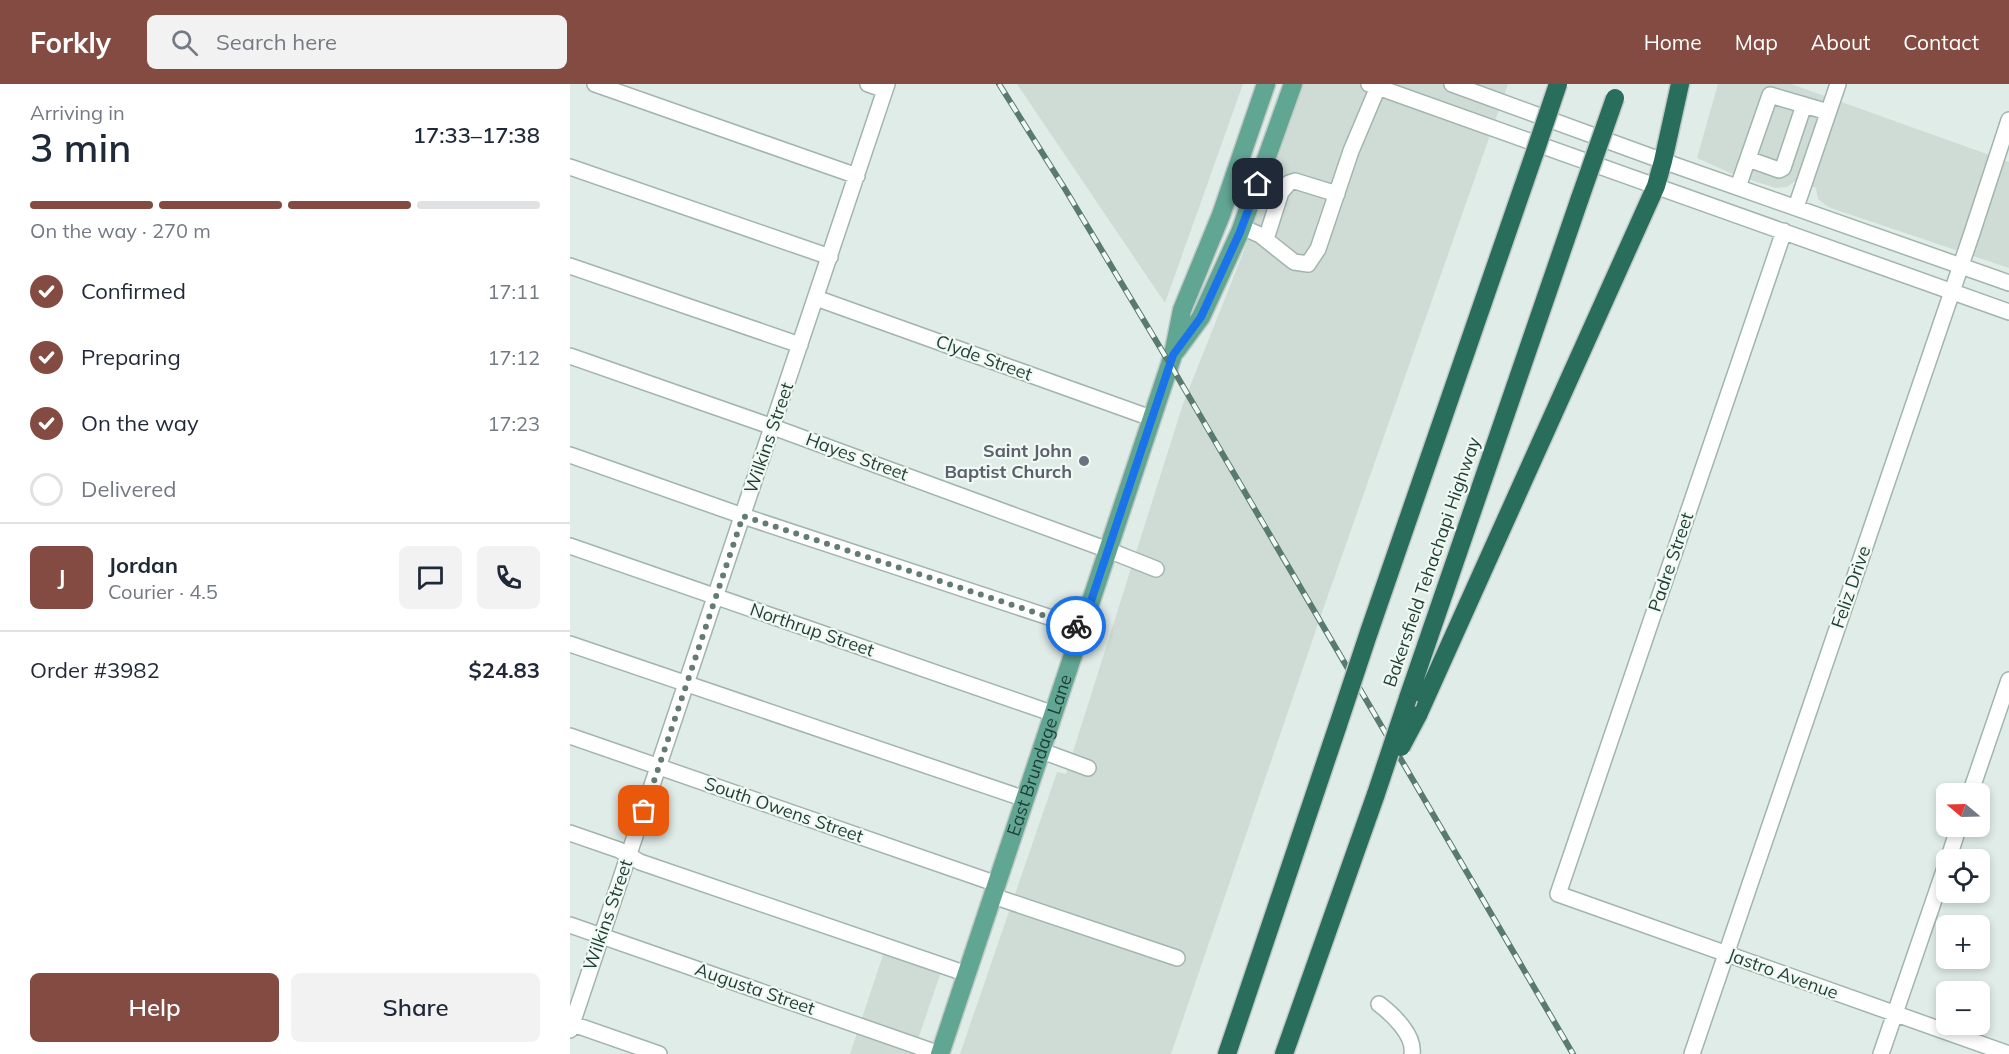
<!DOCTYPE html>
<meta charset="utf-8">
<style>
body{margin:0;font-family:Mulish,sans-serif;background:#f2f2f3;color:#1f2937;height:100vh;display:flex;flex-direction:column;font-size:22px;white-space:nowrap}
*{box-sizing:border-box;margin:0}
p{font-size:20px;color:#747a83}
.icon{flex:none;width:33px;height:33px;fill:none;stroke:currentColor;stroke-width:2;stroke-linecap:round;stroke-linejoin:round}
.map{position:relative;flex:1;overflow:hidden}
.drawer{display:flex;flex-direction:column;background:#fff;width:570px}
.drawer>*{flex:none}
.needle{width:39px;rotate:289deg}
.controls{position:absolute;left:1366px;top:699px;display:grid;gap:12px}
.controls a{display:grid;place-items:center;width:54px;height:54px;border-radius:9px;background:#fff;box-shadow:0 3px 9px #0003;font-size:30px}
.pin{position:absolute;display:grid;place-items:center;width:51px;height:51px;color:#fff;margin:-26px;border-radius:12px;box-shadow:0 3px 9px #0006}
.courier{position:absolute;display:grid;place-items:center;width:60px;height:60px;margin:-30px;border:4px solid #1a73e8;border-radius:50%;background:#fff;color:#222;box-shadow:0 2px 8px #0007}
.summary em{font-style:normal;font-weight:600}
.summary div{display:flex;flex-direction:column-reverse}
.summary{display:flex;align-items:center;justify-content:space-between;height:102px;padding:0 30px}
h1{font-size:39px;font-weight:600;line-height:45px}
.bar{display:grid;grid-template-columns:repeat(4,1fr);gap:9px 6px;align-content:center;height:72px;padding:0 30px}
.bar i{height:8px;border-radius:4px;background:#e0e1e3}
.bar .selected{background:#834b41}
.bar p{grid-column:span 4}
.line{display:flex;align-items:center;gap:15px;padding:0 30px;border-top:2px solid #e0e1e3}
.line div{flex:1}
.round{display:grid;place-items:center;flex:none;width:63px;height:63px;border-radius:9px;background:#f2f2f3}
ol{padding:0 30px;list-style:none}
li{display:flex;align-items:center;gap:18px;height:66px}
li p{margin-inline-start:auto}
li .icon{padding:6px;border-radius:50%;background:#834b41;color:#fff;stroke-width:4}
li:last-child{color:#747a83}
li i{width:33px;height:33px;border:3px solid #e0e1e3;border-radius:50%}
.button{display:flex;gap:12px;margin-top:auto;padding:12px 30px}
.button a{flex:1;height:69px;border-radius:9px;background:#834b41;color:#fff;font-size:24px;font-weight:600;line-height:69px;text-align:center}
.button a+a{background:#f2f2f3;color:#1f2937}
header{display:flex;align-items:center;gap:36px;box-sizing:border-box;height:84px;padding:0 30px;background:#834b41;color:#fff}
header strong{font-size:28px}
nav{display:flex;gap:33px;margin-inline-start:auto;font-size:21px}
.search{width:420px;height:54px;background:#f2f2f3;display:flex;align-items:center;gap:15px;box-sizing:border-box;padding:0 21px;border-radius:9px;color:#747a83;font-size:22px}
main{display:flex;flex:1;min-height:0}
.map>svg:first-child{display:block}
.built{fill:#cedcd5}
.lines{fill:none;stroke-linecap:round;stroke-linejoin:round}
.minor-casing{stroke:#a2b4ae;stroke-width:18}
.major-casing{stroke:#c0c9c6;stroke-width:21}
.highway-casing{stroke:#c0c9c6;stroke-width:21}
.minor{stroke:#fff;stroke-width:15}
.major{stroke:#61a693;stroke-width:18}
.highway{stroke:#296d5d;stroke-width:18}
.rail-casing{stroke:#597a70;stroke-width:6}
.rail{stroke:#f1f9f4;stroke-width:4;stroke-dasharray:11;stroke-linecap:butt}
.highway-bridge-casing{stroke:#c0c9c6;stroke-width:21;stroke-linecap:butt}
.highway-bridge{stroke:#296d5d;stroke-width:18}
.done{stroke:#637b73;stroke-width:6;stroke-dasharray:0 10.8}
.route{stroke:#1a73e8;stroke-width:8}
.worship-dot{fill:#6b7280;stroke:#f1f9f4;stroke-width:2}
.labels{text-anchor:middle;stroke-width:4.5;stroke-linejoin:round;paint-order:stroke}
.street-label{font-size:18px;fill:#1f3e35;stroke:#f1f9f4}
.worship-label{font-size:18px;font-weight:bold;fill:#5b616d;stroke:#f1f9f4;text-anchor:end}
</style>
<header>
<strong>Forkly</strong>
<div class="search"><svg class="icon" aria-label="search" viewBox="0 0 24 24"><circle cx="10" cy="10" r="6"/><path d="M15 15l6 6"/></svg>Search here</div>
<nav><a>Home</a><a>Map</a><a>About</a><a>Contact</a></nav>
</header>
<main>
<section class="drawer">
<div class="summary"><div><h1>3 min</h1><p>Arriving in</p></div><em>17:33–17:38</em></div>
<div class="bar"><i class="selected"></i><i class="selected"></i><i class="selected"></i><i></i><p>On the way · 270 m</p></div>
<ol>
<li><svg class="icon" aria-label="check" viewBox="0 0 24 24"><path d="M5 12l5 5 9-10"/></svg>Confirmed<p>17:11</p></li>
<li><svg class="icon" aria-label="check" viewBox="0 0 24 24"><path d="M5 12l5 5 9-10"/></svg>Preparing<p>17:12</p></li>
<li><svg class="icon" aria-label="check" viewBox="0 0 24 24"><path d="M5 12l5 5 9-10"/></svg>On the way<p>17:23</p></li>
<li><i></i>Delivered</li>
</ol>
<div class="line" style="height:108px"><b class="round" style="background:#834b41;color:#fff">J</b><div><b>Jordan</b><p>Courier · 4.5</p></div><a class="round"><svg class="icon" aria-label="chat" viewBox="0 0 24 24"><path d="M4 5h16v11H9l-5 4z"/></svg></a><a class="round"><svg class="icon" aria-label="phone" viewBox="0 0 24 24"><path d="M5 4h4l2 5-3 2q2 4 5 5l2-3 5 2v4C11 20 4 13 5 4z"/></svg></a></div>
<div class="line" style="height:78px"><div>Order #3982</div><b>$24.83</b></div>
<div class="button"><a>Help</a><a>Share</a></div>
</section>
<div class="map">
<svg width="1439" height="970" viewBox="0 0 1439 970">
<rect width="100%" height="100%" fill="#e0ece7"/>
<path class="built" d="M 447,0 L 673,0 L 595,219 Z
M 733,0 L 938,0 L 750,534 L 601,970 L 390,970 L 487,688 L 496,690 L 613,320 L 677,159 Z
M 1148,0 L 1221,0 L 1439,78 L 1439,184 L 1258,123 L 1248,115 L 1246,104 L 1225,97 L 1217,103 L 1206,104 L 1165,91 L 1127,74 Z
M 316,862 L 373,882 L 343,970 L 280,970 Z"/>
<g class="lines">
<g class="minor-casing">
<path id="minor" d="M 25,0 L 287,92
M 298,0 L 315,6
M 799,0 L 1439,228
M 882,0 L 1093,77 L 1439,199
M 1178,75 L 1209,86 L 1213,84 L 1234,21
M 0,83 L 260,173
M 688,100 L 711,108 L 696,155
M 1168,103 L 1200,11 L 1258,28
M 711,108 L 719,99 L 725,97 L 767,110
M 1226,123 L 1268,0
M 672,143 L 690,151 L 724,178 L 738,180 L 748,165 L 781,67 L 808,3
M 1214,147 L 988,810 L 1439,970
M 0,182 L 230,261
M 246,214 L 581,334
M 0,272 L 203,343 L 538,466 L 586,485
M 0,371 L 173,432 L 512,544
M 0,462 L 484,630
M 0,560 L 455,715
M 0,652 L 427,800
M 472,667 L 518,684
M 1400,710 L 1439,596
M 0,749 L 49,766 L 70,778 L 397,890
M 1378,776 L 1389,742
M 423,812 L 607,874
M 0,841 L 370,970
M 809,920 C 822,930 845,951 842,970
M 0,939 L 89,970
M 0,946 L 317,0
M 1122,970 L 1402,149 L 1439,36
M 1311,970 L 1377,778"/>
</g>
<g class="major-casing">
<g id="major">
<path d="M 606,267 L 631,233 L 670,148 L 723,0"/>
<path id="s1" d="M 370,970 L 603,271 L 612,226 L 651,131 L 696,0"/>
</g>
</g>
<g class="highway-casing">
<path id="highway" d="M 799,548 L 965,68
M 838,614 L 1010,114
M 848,631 L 1086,102 L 1093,77 L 1110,0
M 657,970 L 768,641
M 714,970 L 806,710"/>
</g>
<use href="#minor" class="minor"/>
<use href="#major" class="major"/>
<use href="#highway" class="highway"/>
<g class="rail-casing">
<path id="rail" d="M 429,0 L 495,105 L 600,280 L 1003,970"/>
</g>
<use href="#rail" class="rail"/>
<g class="highway-bridge-casing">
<path id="highway-bridge" d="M 965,68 L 988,0
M 1010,114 L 1045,14
M 768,641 L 799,548
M 831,663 L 848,631
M 806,710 L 838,614"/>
</g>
<use href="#highway-bridge" class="highway-bridge"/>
</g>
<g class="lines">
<path class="done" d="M 74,727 L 173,432 L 506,542"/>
<path class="route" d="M 506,542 L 512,544 L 603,271 L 631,233 L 670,148 L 688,100"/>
</g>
<circle class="worship-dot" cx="514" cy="377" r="6"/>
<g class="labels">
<g class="street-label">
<text transform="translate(414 274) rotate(20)" y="6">Clyde Street</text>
<text transform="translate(199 354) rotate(-71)" y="6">Wilkins Street</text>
<text transform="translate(287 373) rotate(20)" y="6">Hayes Street</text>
<text transform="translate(862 478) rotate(-71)" y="6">Bakersfield Tehachapi Highway</text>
<text transform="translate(1101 478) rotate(-71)" y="6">Padre Street</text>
<text transform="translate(1281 503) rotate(-71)" y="6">Feliz Drive</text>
<text transform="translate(242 546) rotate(19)" y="6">Northrup Street</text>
<text dy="6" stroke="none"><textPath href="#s1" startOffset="315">East Brundage Lane</textPath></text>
<text transform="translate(214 726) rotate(19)" y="6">South Owens Street</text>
<text transform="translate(38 831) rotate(-71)" y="6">Wilkins Street</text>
<text transform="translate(1213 890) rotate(20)" y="6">Jastro Avenue</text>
<text transform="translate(185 905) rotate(19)" y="6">Augusta Street</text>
</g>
<g class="worship-label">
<text x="502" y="373">Saint John<tspan x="502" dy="21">Baptist Church</tspan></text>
</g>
</g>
</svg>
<div class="controls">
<a><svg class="needle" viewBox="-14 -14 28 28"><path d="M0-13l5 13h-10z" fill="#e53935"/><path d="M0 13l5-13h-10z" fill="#747a83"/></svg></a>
<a><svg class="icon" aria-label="locate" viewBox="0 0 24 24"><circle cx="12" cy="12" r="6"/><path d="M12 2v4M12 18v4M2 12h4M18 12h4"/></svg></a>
<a>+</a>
<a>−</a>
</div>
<div class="pin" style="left:74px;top:727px;background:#ea580c"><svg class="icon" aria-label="bag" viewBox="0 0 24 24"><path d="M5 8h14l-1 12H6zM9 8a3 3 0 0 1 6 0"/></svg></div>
<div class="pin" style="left:688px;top:100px;background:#1f2937"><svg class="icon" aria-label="home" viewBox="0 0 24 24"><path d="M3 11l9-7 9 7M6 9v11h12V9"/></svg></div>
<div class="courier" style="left:506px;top:542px"><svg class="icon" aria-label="bike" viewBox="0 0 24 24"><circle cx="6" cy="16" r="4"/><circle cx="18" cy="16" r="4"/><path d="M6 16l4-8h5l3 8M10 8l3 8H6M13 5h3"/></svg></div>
</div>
</main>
